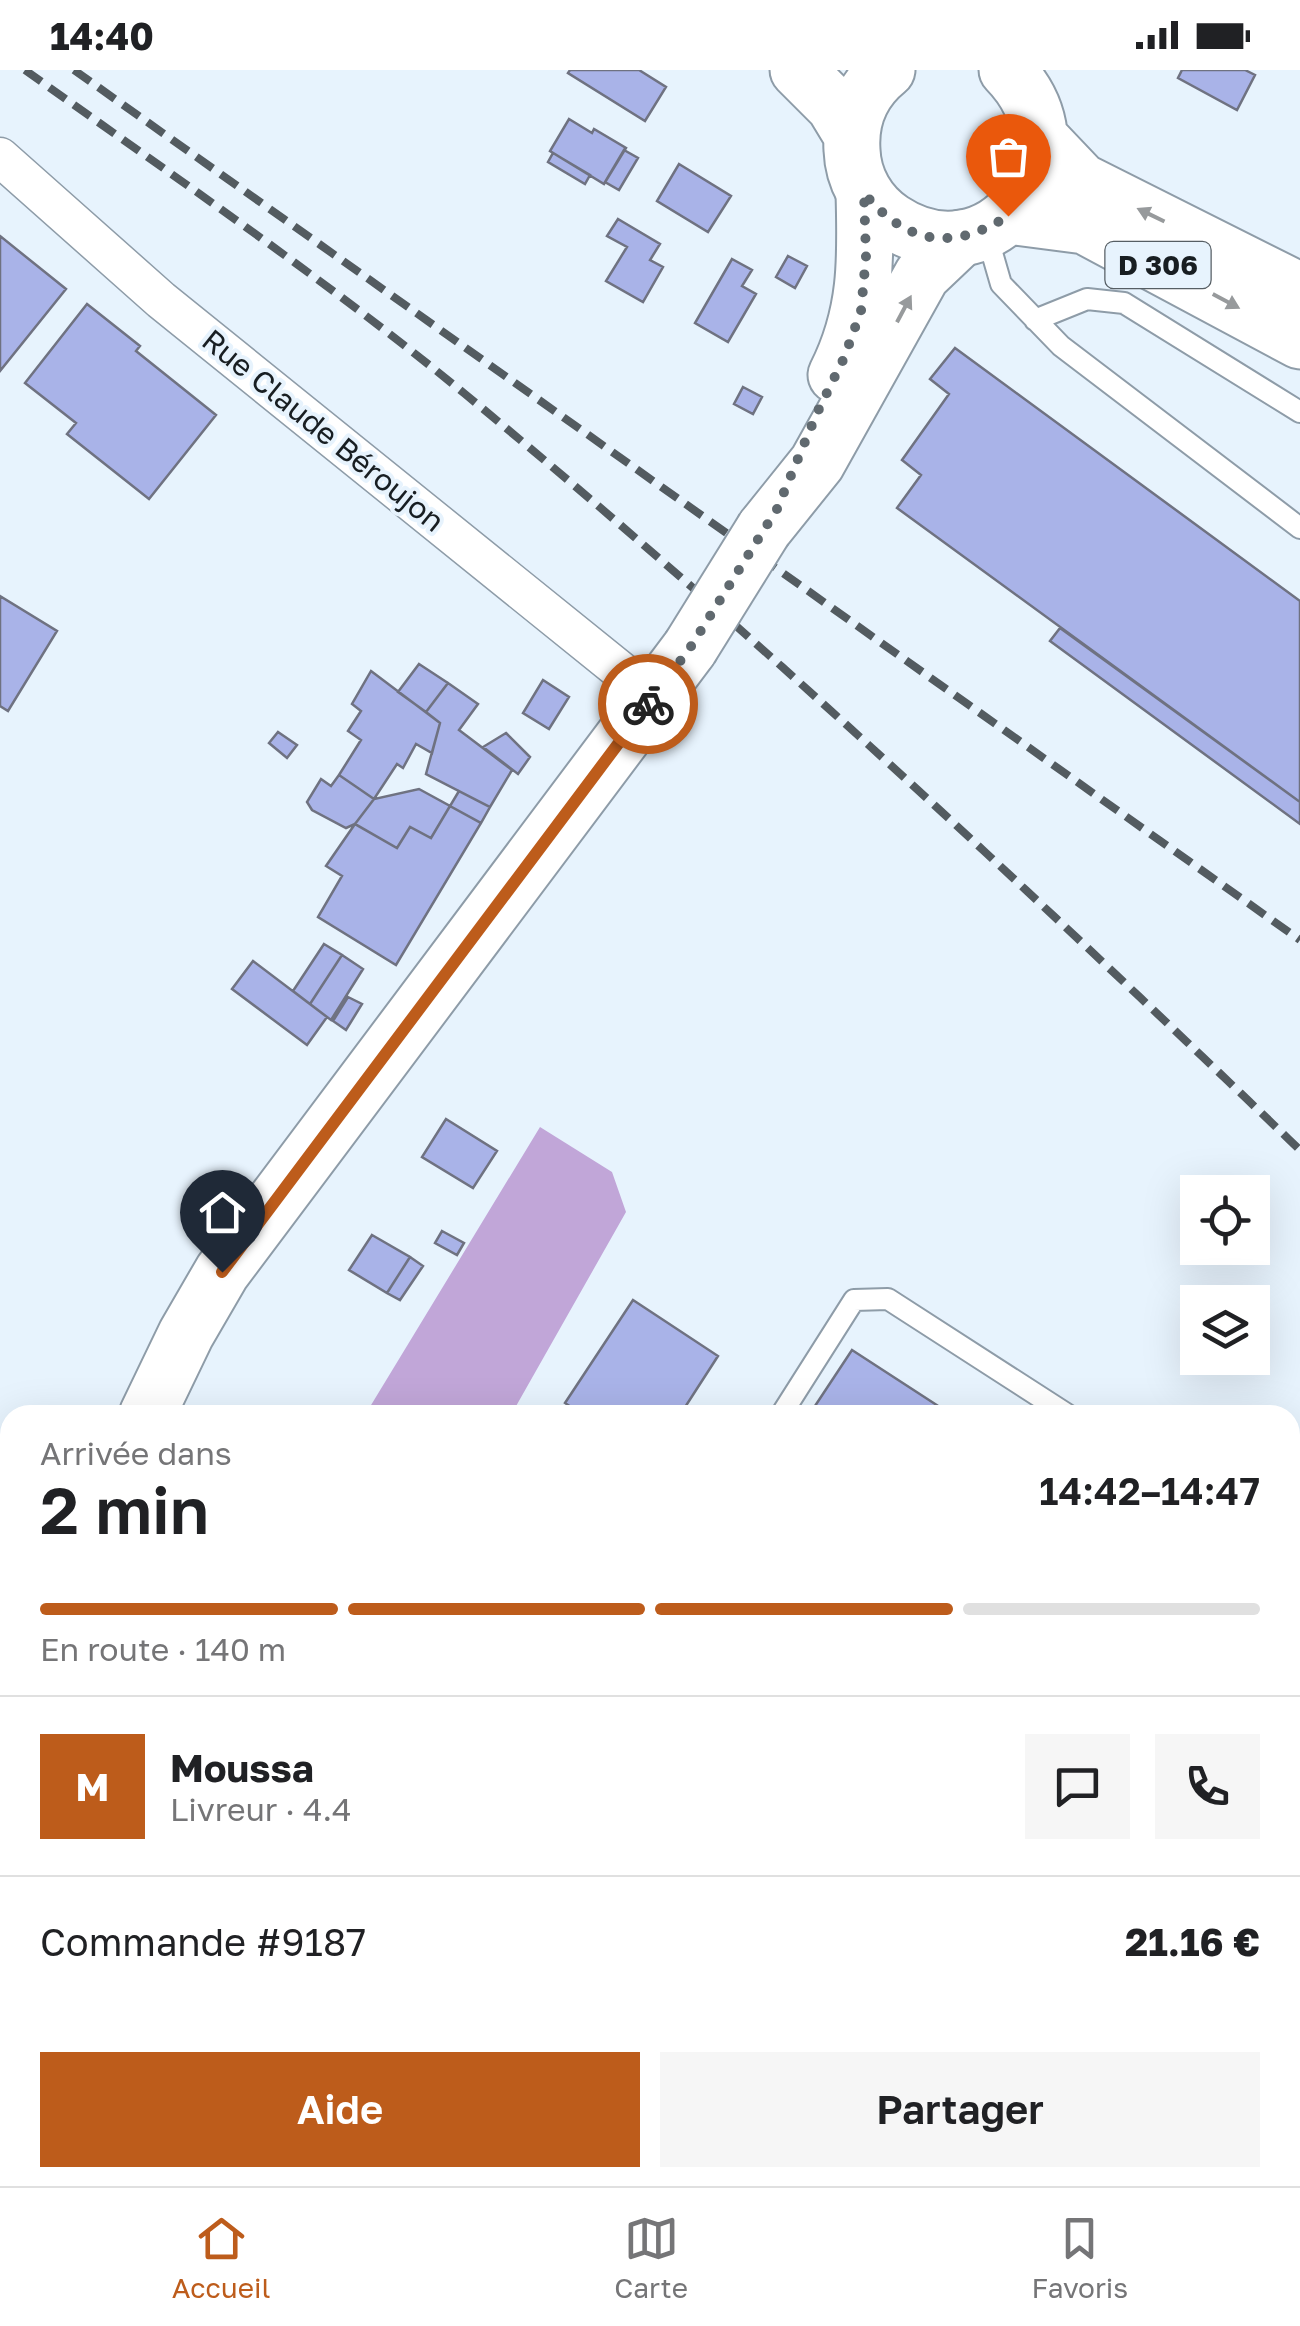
<!DOCTYPE html>
<html lang="fr">
<meta charset="utf-8">
<style>
body{margin:0;font-family:"Golos Text",sans-serif;background:#f6f6f6;color:#202124;height:100vh;display:flex;flex-direction:column;font-size:38px;white-space:nowrap}
*{box-sizing:border-box;margin:0}
p{font-size:32px;color:#757577}
.icon{flex:none;width:55px;height:55px;fill:none;stroke:currentColor;stroke-width:2;stroke-linecap:round;stroke-linejoin:round}
.map{position:relative;flex:1;overflow:hidden}
.side{position:absolute;left:0px;top:1335px;width:1300px;height:782px;display:flex;flex-direction:column;background:#fff;border-radius:30px 30px 0 0;box-shadow:0 10px 40px #0002}
.side>*{flex:none}
.controls{position:absolute;left:1180px;top:1105px;display:grid;gap:20px}
.controls a{display:grid;place-items:center;width:90px;height:90px;border-radius:0px;background:#fff;box-shadow:0 10px 40px #0002;font-size:50px}
.pin{position:absolute;display:grid;place-items:center;width:85px;height:85px;color:#fff;margin:-102px -42px;border-radius:50% 50% 50% 0;rotate:-45deg;box-shadow:0 0 10px #0007}
.pin .icon{rotate:45deg}
.courier{position:absolute;display:grid;place-items:center;width:100px;height:100px;margin:-50px;border:8px solid #bd5c1b;border-radius:50%;background:#fff;color:#222;box-shadow:0 2px 12px #0007}
.headline em{font-style:normal;font-weight:600}
.headline div{display:flex;flex-direction:column-reverse}
.headline{display:flex;align-items:center;justify-content:space-between;height:170px;padding:0 40px}
h1{font-size:65px;font-weight:600;line-height:75px}
.bar{display:grid;grid-template-columns:repeat(4,1fr);gap:15px 10px;align-content:center;height:120px;padding:0 40px}
.bar i{height:12px;border-radius:8px;background:#e0e0e0}
.bar .current{background:#bd5c1b}
.bar p{grid-column:span 4}
.line{display:flex;align-items:center;gap:25px;padding:0 40px;border-top:2px solid #e0e0e0}
.line div{flex:1}
.round{display:grid;place-items:center;flex:none;width:105px;height:105px;border-radius:0px;background:#f6f6f6}
.button{display:flex;gap:20px;margin-top:auto;padding:20px 40px}
.button a{flex:1;height:115px;border-radius:0px;background:#bd5c1b;color:#fff;font-size:40px;font-weight:600;line-height:115px;text-align:center}
.button a+a{background:#f6f6f6;color:#202124}
.status{display:flex;justify-content:space-between;align-items:center;height:70px;padding:0 50px;background:#fff;direction:ltr}
.status svg{height:28px;fill:currentColor}
.tab-bar{display:flex;justify-content:space-around;align-items:center;height:140px;border-top:2px solid #e0e0e0;background:#fff;font-size:28px;color:#757577}
.tab-bar a{display:grid;justify-items:center;gap:5px}
.tab-bar .current{color:#bd5c1b}
.map>svg:first-child{display:block}
.forest{fill:#c1a6d8}
.building{fill:#a9b3e8;stroke:#6f7281;stroke-width:2.5}
.lines{fill:none;stroke-linecap:round;stroke-linejoin:round}
.service-casing{stroke:#8e9ca8;stroke-width:24}
.minor-casing{stroke:#8e9ca8;stroke-width:41}
.secondary-casing{stroke:#8e9ca8;stroke-width:59}
.primary-casing{stroke:#8e9ca8;stroke-width:59}
.service{stroke:#fff;stroke-width:20}
.minor{stroke:#fff;stroke-width:38}
.secondary{stroke:#fff;stroke-width:55}
.primary{stroke:#fff;stroke-width:55}
.rail{stroke:#535b60;stroke-width:8;stroke-dasharray:20 10;stroke-linecap:butt}
.secondary-bridge-casing{stroke:#8e9ca8;stroke-width:59;stroke-linecap:butt}
.secondary-bridge{stroke:#fff;stroke-width:55}
.oneway{fill:#979a9c}
.done{stroke:#60696f;stroke-width:10;stroke-dasharray:0 18}
.route{stroke:#bd5c1b;stroke-width:12}
.labels{text-anchor:middle;stroke-width:8;stroke-linejoin:round;paint-order:stroke}
.shield{fill:#e7f3fd;stroke:#565e64;stroke-width:2.5}
.shield-label{font-size:28px;font-weight:bold;fill:#181e22}
.street-label{font-size:30px;fill:#181e22;stroke:#e7f3fd}
</style>
<div class="status"><b>14:40</b><svg viewBox="0 0 49 12"><path d="M0 12V9h3v3zM5 12V6h3v6zM10 12V3h3v9zM15 12V0h3v12zM26 1h20v11H26zM47 4h2v5h-2z"/></svg></div>
<div class="map">
<svg width="1300" height="2116" viewBox="0 0 1300 2116">
<rect width="100%" height="100%" fill="#e7f3fd"/>
<path class="forest" d="M 540,1057 L 612,1102 L 626,1142 L 511,1345 L 365,1345 Z
M 10,1870 L 10,2021 L 0,2033 L 0,1892 Z
M 10,2080 L 10,2108 L 376,2108 L 387,2116 L 0,2116 L 0,2091 Z"/>
<path class="building" d="M 570,0 L 639,0 L 666,17 L 645,51 L 568,3 Z
M 1182,0 L 1245,0 L 1255,5 L 1237,40 L 1178,8 Z
M 569,49 L 592,63 L 594,59 L 626,78 L 604,114 L 550,81 Z
M 624,80 L 638,88 L 619,120 L 605,112 Z
M 553,83 L 590,105 L 585,114 L 548,92 Z
M 679,94 L 731,126 L 708,162 L 657,131 Z
M 618,149 L 660,174 L 650,190 L 663,197 L 643,232 L 606,211 L 627,177 L 607,166 Z
M 0,166 L 66,219 L 0,301 Z
M 788,186 L 807,196 L 795,218 L 776,207 Z
M 732,189 L 752,200 L 742,216 L 756,224 L 728,272 L 695,253 Z
M 87,234 L 140,276 L 136,281 L 216,345 L 149,429 L 67,364 L 76,353 L 25,313 Z
M 955,278 L 1300,531 L 1300,732 L 897,438 L 921,405 L 902,390 L 949,324 L 930,309 Z
M 743,317 L 762,327 L 753,344 L 734,334 Z
M 0,526 L 57,561 L 8,641 L 0,636 Z
M 1060,558 L 1300,732 L 1300,754 L 1050,571 Z
M 419,594 L 448,613 L 426,642 L 398,622 Z
M 371,601 L 440,653 L 432,683 L 416,674 L 403,698 L 397,694 L 374,729 L 339,705 L 361,670 L 348,661 L 361,641 L 352,634 Z
M 543,610 L 569,627 L 549,659 L 523,643 Z
M 448,613 L 478,634 L 459,660 L 512,700 L 490,737 L 426,704 L 440,653 L 426,642 Z
M 278,662 L 297,675 L 287,688 L 269,673 Z
M 506,663 L 530,687 L 518,704 L 483,677 Z
M 339,705 L 374,729 L 355,754 L 346,758 L 312,740 L 307,732 L 321,709 L 331,716 Z
M 419,719 L 450,736 L 431,768 L 410,757 L 397,778 L 355,754 L 374,729 Z
M 459,721 L 490,737 L 481,753 L 450,736 Z
M 450,736 L 481,753 L 396,895 L 318,847 L 342,806 L 326,796 L 355,754 L 397,778 L 410,757 L 431,768 Z
M 324,874 L 342,885 L 310,934 L 293,921 Z
M 342,885 L 363,899 L 331,950 L 310,934 Z
M 253,891 L 327,947 L 307,975 L 232,919 Z
M 348,927 L 362,934 L 346,960 L 333,951 Z
M 446,1049 L 497,1081 L 473,1118 L 422,1087 Z
M 442,1161 L 464,1173 L 457,1185 L 435,1173 Z
M 372,1165 L 410,1187 L 387,1223 L 349,1200 Z
M 410,1187 L 423,1196 L 400,1230 L 387,1223 Z
M 633,1230 L 718,1286 L 680,1345 L 583,1345 L 565,1333 Z
M 852,1280 L 952,1345 L 809,1345 Z
M 1290,1564 L 1300,1570 L 1300,1604 L 1290,1619 Z
M 1290,1882 L 1300,1888 L 1300,1913 L 1292,1924 Z
M 1290,2067 L 1300,2074 L 1300,2116 L 1255,2116 L 1261,2108 L 1290,2108 Z
M 566,2108 L 655,2108 L 668,2116 L 560,2116 Z
M 676,2108 L 1194,2108 L 1189,2116 L 670,2116 Z"/>
<g class="lines">
<g class="service-casing">
<path id="service" d="M 986,162 L 1001,214 L 1061,276 L 1300,458
M 1035,250 L 1087,229 L 1124,233 L 1300,342
M 781,1345 L 854,1230 L 888,1229 L 1068,1345
M 1290,1488 L 1300,1494
M 1290,2005 L 1300,1970
M 420,2108 L 433,2116
M 1219,2116 L 1224,2108"/>
</g>
<g class="minor-casing">
<path id="minor" d="M 0,87 L 161,230 L 653,627
M 0,1486 L 10,1490"/>
</g>
<g class="secondary-casing">
<path id="secondary" d="M 836,305 C 867,244 866,190 864,123
M 764,459 L 817,393 L 922,205 L 961,168
M 147,1345 L 186,1264 L 222,1202 L 690,578
M 0,1699 L 10,1673"/>
</g>
<g class="primary-casing">
<path id="primary" d="M 798,0 L 834,36 L 851,64
M 887,0 C 862,20 850,49 852,80 C 853,109 868,135 892,151 C 991,217 1094,89 1007,0
M 1042,70 L 1081,111 L 1300,221
M 1008,146 L 1085,156 L 1300,271"/>
</g>
<use href="#service" class="service"/>
<use href="#minor" class="minor"/>
<use href="#secondary" class="secondary"/>
<use href="#primary" class="primary"/>
<path class="rail" d="M 25,0 C 173,106 325,209 465,324 C 755,563 1029,820 1300,1080
M 74,0 L 1300,870"/>
<g class="secondary-bridge-casing">
<path id="secondary-bridge" d="M 690,578 L 764,459"/>
</g>
<use href="#secondary-bridge" class="secondary-bridge"/>
</g>
<defs><path id="oneway-solid" d="M-6-.8H1V-3.2L6.5 0L1 3.2V.8H-6Z" transform="scale(2.5)"/></defs>
<g class="oneway">
<use href="#oneway-solid" transform="translate(1151 145) rotate(-154)"/>
<use href="#oneway-solid" transform="translate(1226 231) rotate(28)"/>
<use href="#oneway-solid" transform="translate(904 239) rotate(-62)"/>
</g>
<g class="lines">
<path class="done" d="M 648,634 L 690,578 L 777,439 L 817,343 L 844,288 L 861,241 L 866,186 L 864,123 C 906,174 952,182 1008,146"/>
<path class="route" d="M 222,1202 L 648,634"/>
</g>
<g class="labels">
<rect class="shield" x="1105.5" y="172" width="105" height="46" rx="8"/>
<g class="shield-label">
<text x="1158" y="205">D 306</text>
</g>
<g class="street-label">
<text transform="translate(323 361) rotate(39)" y="10">Rue Claude Béroujon</text>
</g>
</g>
</svg>
<div class="controls">
<a><svg class="icon" aria-label="locate" viewBox="0 0 24 24"><circle cx="12" cy="12" r="6"/><path d="M12 2v4M12 18v4M2 12h4M18 12h4"/></svg></a>
<a><svg class="icon" aria-label="layers" viewBox="0 0 24 24"><path d="M12 4l9 5-9 5-9-5zM3 14l9 5 9-5"/></svg></a>
</div>
<div class="pin" style="left:1008px;top:146px;background:#ea580c"><svg class="icon" aria-label="bag" viewBox="0 0 24 24"><path d="M5 8h14l-1 12H6zM9 8a3 3 0 0 1 6 0"/></svg></div>
<div class="pin" style="left:222px;top:1202px;background:#1f2937"><svg class="icon" aria-label="home" viewBox="0 0 24 24"><path d="M3 11l9-7 9 7M6 9v11h12V9"/></svg></div>
<div class="courier" style="left:648px;top:634px"><svg class="icon" aria-label="bike" viewBox="0 0 24 24"><circle cx="6" cy="16" r="4"/><circle cx="18" cy="16" r="4"/><path d="M6 16l4-8h5l3 8M10 8l3 8H6M13 5h3"/></svg></div>
<section class="side">
<div class="headline"><div><h1>2 min</h1><p>Arrivée dans</p></div><em>14:42–14:47</em></div>
<div class="bar"><i class="current"></i><i class="current"></i><i class="current"></i><i></i><p>En route · 140 m</p></div>
<div class="line" style="height:180px"><b class="round" style="background:#bd5c1b;color:#fff">M</b><div><b>Moussa</b><p>Livreur · 4.4</p></div><a class="round"><svg class="icon" aria-label="chat" viewBox="0 0 24 24"><path d="M4 5h16v11H9l-5 4z"/></svg></a><a class="round"><svg class="icon" aria-label="phone" viewBox="0 0 24 24"><path d="M5 4h4l2 5-3 2q2 4 5 5l2-3 5 2v4C11 20 4 13 5 4z"/></svg></a></div>
<div class="line" style="height:130px"><div>Commande #9187</div><b>21.16 €</b></div>
<div class="button"><a>Aide</a><a>Partager</a></div>
</section>
</div>
<nav class="tab-bar">
<a class="current"><svg class="icon" aria-label="home" viewBox="0 0 24 24"><path d="M3 11l9-7 9 7M6 9v11h12V9"/></svg>Accueil</a>
<a><svg class="icon" aria-label="map" viewBox="0 0 24 24"><path d="M3 6l6-2 6 2 6-2v14l-6 2-6-2-6 2zM9 4v14M15 6v14"/></svg>Carte</a>
<a><svg class="icon" aria-label="saved" viewBox="0 0 24 24"><path d="M7 4h10v16l-5-4-5 4z"/></svg>Favoris</a>
</nav>
